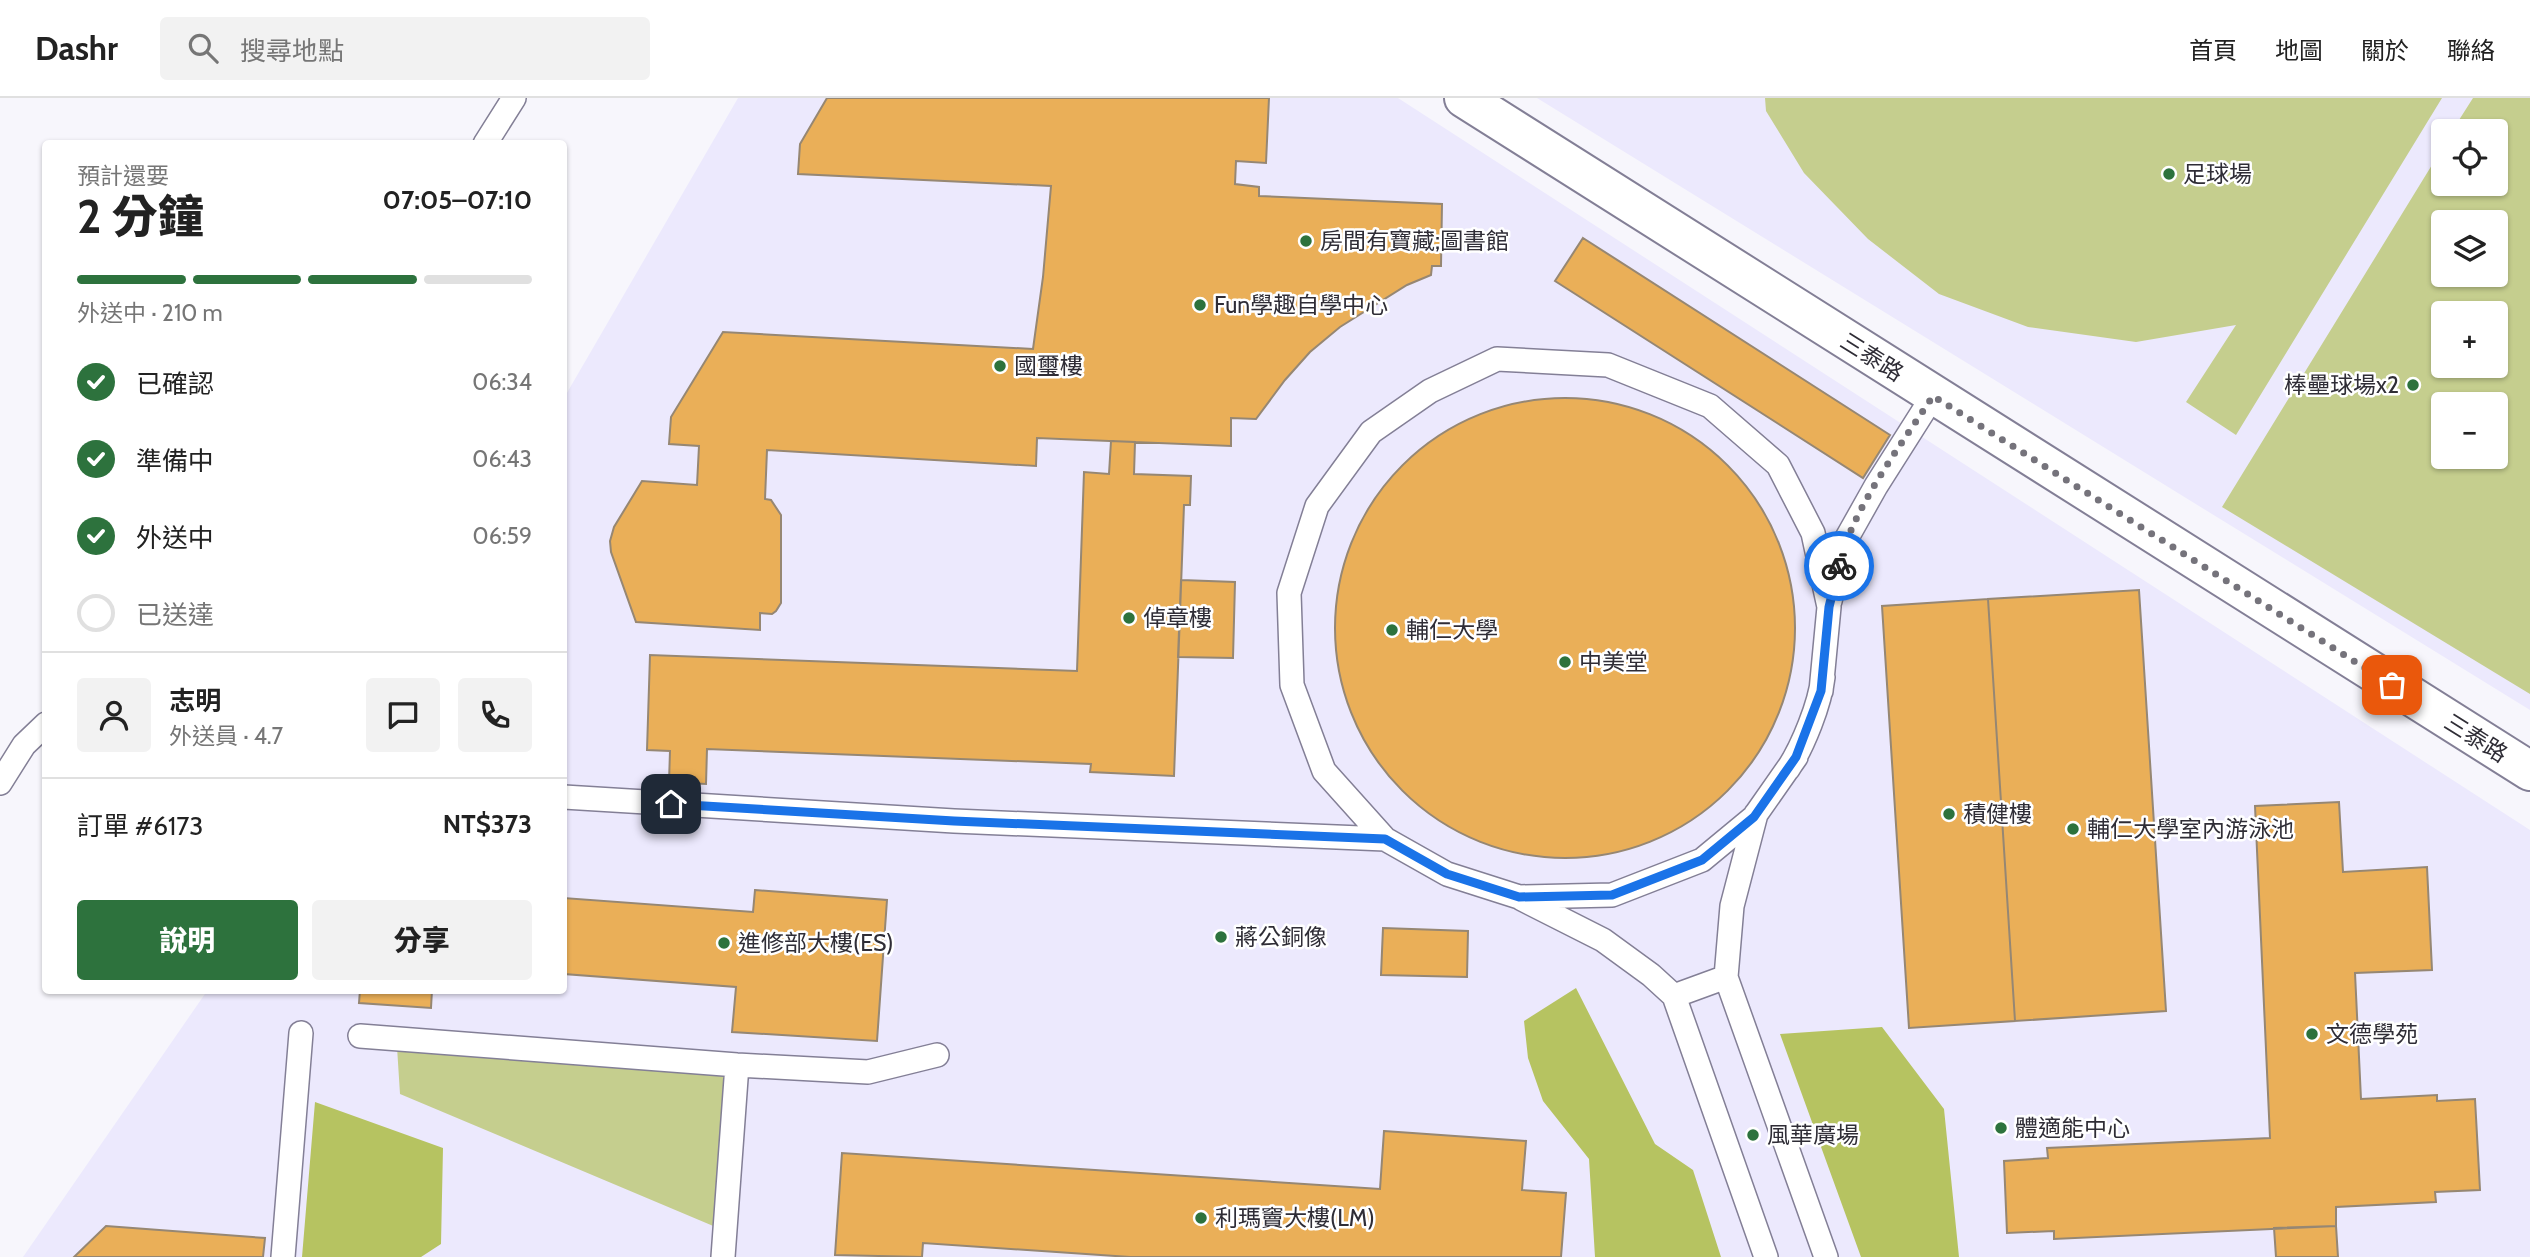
<!DOCTYPE html>
<html lang="zh-TW">
<meta charset="utf-8">
<style>
body{margin:0;font-family:Cabin,"Noto Sans TC",sans-serif;background:#f2f2f2;color:#222;height:100vh;display:flex;flex-direction:column;font-size:26px;white-space:nowrap}
*{box-sizing:border-box;margin:0}
p{font-size:23px;color:#767676}
.icon{flex:none;width:38px;height:38px;fill:none;stroke:currentColor;stroke-width:2;stroke-linecap:round;stroke-linejoin:round}
.map{position:relative;flex:1;overflow:hidden}
.drawer{position:absolute;left:42px;top:42px;width:525px;height:854px;display:flex;flex-direction:column;background:#fff;border-radius:7px;box-shadow:0 2px 5px #0004}
.drawer>*{flex:none}
.fabs{position:absolute;left:2431px;top:21px;display:grid;gap:14px}
.fabs a{display:grid;place-items:center;width:77px;height:77px;border-radius:7px;background:#fff;box-shadow:0 2px 5px #0004;font-size:35px}
.pin{position:absolute;display:grid;place-items:center;width:60px;height:60px;color:#fff;margin:-30px;border-radius:14px;box-shadow:0 4px 10px #0006}
.courier{position:absolute;display:grid;place-items:center;width:70px;height:70px;margin:-35px;border:5px solid #1a73e8;border-radius:50%;background:#fff;color:#222;box-shadow:0 2px 9px #0007}
.headline em{font-style:normal;font-weight:800}
.headline div{display:flex;flex-direction:column-reverse}
.headline{display:flex;align-items:center;justify-content:space-between;height:119px;padding:0 35px}
h1{font-size:46px;font-weight:800;line-height:52px}
.bar{display:grid;grid-template-columns:repeat(4,1fr);gap:10px 7px;align-content:center;height:84px;padding:0 35px}
.bar i{height:9px;border-radius:5px;background:#e0e0e0}
.bar .active{background:#2d723d}
.bar p{grid-column:span 4}
.line{display:flex;align-items:center;gap:18px;padding:0 35px;border-top:2px solid #e0e0e0}
.line div{flex:1}
.round{display:grid;place-items:center;flex:none;width:74px;height:74px;border-radius:7px;background:#f2f2f2}
ol{padding:0 35px;list-style:none}
li{display:flex;align-items:center;gap:21px;height:77px}
li p{margin-inline-start:auto}
li .icon{padding:7px;border-radius:50%;background:#2d723d;color:#fff;stroke-width:4}
li:last-child{color:#767676}
li i{width:38px;height:38px;border:4px solid #e0e0e0;border-radius:50%}
.action{display:flex;gap:14px;margin-top:auto;padding:14px 35px}
.action a{flex:1;height:80px;border-radius:7px;background:#2d723d;color:#fff;font-size:28px;font-weight:800;line-height:80px;text-align:center}
.action a+a{background:#f2f2f2;color:#222}
header{display:flex;align-items:center;gap:42px;box-sizing:border-box;height:98px;padding:0 35px;background:#fff;border-bottom:2px solid #e0e0e0}
header strong{font-size:33px}
nav{display:flex;gap:38px;margin-inline-start:auto;font-size:24px}
.search{width:490px;height:63px;background:#f2f2f2;display:flex;align-items:center;gap:18px;box-sizing:border-box;padding:0 24px;border-radius:7px;color:#767676;font-size:26px}
.map>svg:first-child{display:block}
.built{fill:#ece9fd;fill-rule:evenodd}
.green{fill:#c5ce8e;fill-rule:evenodd}
.forest{fill:#b6c361}
.building{fill:#eaaf58;stroke:#968773;stroke-width:2}
.lines{fill:none;stroke-linecap:round;stroke-linejoin:round}
.service-casing{stroke:#837f96;stroke-width:26}
.tertiary-casing{stroke:#837f96;stroke-width:42}
.service{stroke:#fff;stroke-width:23}
.tertiary{stroke:#fff;stroke-width:38}
.done{stroke:#75737b;stroke-width:7;stroke-dasharray:0 12.6}
.route{stroke:#1a73e8;stroke-width:9}
.poi-dot{fill:#2d723d;stroke:#fff;stroke-width:2.5}
.labels{text-anchor:middle;stroke-width:5;stroke-linejoin:round;paint-order:stroke}
.poi-label{font-size:23px;fill:#2f2d36;stroke:#fff;text-anchor:start}
.street-label{font-size:23px;fill:#2f2d36;stroke:#fff}
</style>
<header>
<strong>Dashr</strong>
<div class="search"><svg class="icon" aria-label="search" viewBox="0 0 24 24"><circle cx="10" cy="10" r="6"/><path d="M15 15l6 6"/></svg>搜尋地點</div>
<nav><a>首頁</a><a>地圖</a><a>關於</a><a>聯絡</a></nav>
</header>
<div class="map">
<svg width="2530" height="1159" viewBox="0 0 2530 1159">
<rect width="100%" height="100%" fill="#f7f6fc"/>
<path class="built" d="M 738,0 L 1398,0 L 2530,732 L 2530,1159 L 23,1159 L 207,893 L 564,892 L 564,300 Z
M 1537,0 L 2530,0 L 2530,612 ZM 2443,33 L 2496,33 L 2496,86 L 2443,86 ZM 2443,124 L 2496,124 L 2496,177 L 2443,177 ZM 2443,215 L 2496,215 L 2496,268 L 2443,268 ZM 2443,306 L 2496,306 L 2496,359 L 2443,359 Z"/>
<path class="green" d="M 1765,0 L 2442,0 L 2236,337 L 2186,304 L 2236,227 L 2136,244 L 2028,229 L 1939,196 L 1868,141 L 1804,75 L 1766,13 Z
M 2473,0 L 2530,0 L 2530,596 L 2222,409 L 2443,49 L 2443,86 L 2496,86 L 2496,33 L 2452,33 ZM 2496,124 L 2496,177 L 2443,177 L 2443,124 ZM 2443,215 L 2496,215 L 2496,268 L 2443,268 ZM 2496,306 L 2496,359 L 2443,359 L 2443,306 Z
M 397,949 L 726,977 L 718,1130 L 400,996 Z"/>
<path class="forest" d="M 1576,890 L 1655,1046 L 1693,1072 L 1721,1159 L 1595,1159 L 1589,1061 L 1543,1003 L 1528,960 L 1524,923 Z
M 1882,929 L 1944,1011 L 1959,1159 L 1861,1159 L 1780,936 Z
M 315,1004 L 443,1050 L 441,1146 L 421,1159 L 302,1159 Z"/>
<path class="building" d="M 827,0 L 1269,0 L 1266,65 L 1236,63 L 1235,86 L 1259,89 L 1259,98 L 1442,106 L 1441,168 L 1432,168 L 1431,177 L 1407,187 L 1340,229 L 1310,254 L 1285,282 L 1256,321 L 1231,320 L 1231,348 L 1037,340 L 1036,368 L 767,352 L 765,401 L 771,402 L 781,417 L 781,505 L 776,513 L 772,516 L 760,515 L 760,532 L 636,524 L 611,454 L 610,443 L 614,429 L 642,383 L 697,387 L 699,348 L 669,346 L 671,319 L 723,234 L 1033,251 L 1043,179 L 1051,88 L 798,76 L 800,46 Z
M 1583,140 L 1890,337 L 1863,380 L 1555,183 Z
M1335 530a230 230 0 1 1 460 0a230 230 0 1 1-460 0Z
M 1111,343 L 1135,344 L 1134,376 L 1191,378 L 1190,407 L 1184,407 L 1174,678 L 1090,674 L 1091,666 L 707,651 L 706,686 L 669,684 L 670,653 L 647,652 L 650,557 L 1077,573 L 1084,374 L 1109,376 Z
M 1181,482 L 1235,484 L 1233,560 L 1178,559 Z
M 2139,492 L 2166,913 L 2015,923 L 1988,501 Z
M 1988,501 L 2015,923 L 1909,930 L 1882,508 Z
M 2339,704 L 2343,774 L 2427,769 L 2432,872 L 2355,875 L 2361,1001 L 2437,997 L 2437,1003 L 2475,1001 L 2480,1092 L 2435,1094 L 2436,1104 L 2336,1109 L 2336,1128 L 2054,1141 L 2054,1133 L 2007,1135 L 2004,1063 L 2048,1060 L 2047,1050 L 2270,1040 L 2255,708 Z
M 755,792 L 887,802 L 877,943 L 732,934 L 736,889 L 564,876 L 564,800 L 753,814 Z
M 1383,830 L 1468,833 L 1467,879 L 1381,877 Z
M 360,892 L 432,892 L 431,910 L 359,905 Z
M 1384,1033 L 1526,1043 L 1522,1092 L 1566,1095 L 1561,1159 L 1130,1159 L 923,1145 L 922,1159 L 835,1157 L 842,1055 L 1380,1091 Z
M 106,1128 L 265,1140 L 263,1159 L 74,1159 Z
M 2336,1128 L 2338,1159 L 2276,1159 L 2274,1130 Z"/>
<g class="lines">
<g class="service-casing">
<path id="service" d="M 485,46 L 514,0
M 1830,503 L 1844,445 L 1876,388 L 1933,298
M 1796,659 L 1754,719 L 1702,762 L 1612,797 L 1519,799 L 1447,776 L 1385,741 L 1324,673 L 1292,587 L 1289,495 L 1317,408 L 1371,334 L 1430,293 L 1497,261 L 1608,267 L 1710,308 L 1778,367 L 1813,435 L 1829,509 L 1821,593
M 1788,671 C 1803,648 1820,606 1823,579
M 0,685 L 24,647 L 46,626
M 564,699 L 954,723 L 1385,741
M 1756,716 L 1732,808 L 1726,879 L 1826,1159
M 1522,801 L 1603,842 L 1651,877 L 1674,898 L 1766,1159
M 1674,898 L 1726,879
M 360,938 L 737,967 L 868,974 L 937,957
M 283,1159 L 301,935
M 723,1159 L 737,967"/>
</g>
<g class="tertiary-casing">
<path id="tertiary" d="M 1464,0 L 2530,673"/>
</g>
<use href="#service" class="service"/>
<use href="#tertiary" class="tertiary"/>
</g>
<g class="lines">
<path class="done" d="M 1839,468 C 1852,411 1901,347 1933,298 L 2392,587"/>
<path class="route" d="M 671,706 L 954,723 L 1385,741 L 1447,776 L 1519,799 L 1612,797 L 1702,762 L 1754,719 L 1796,659 L 1821,593 L 1829,509 L 1839,468"/>
</g>
<g class="poi-dot">
<circle cx="2169" cy="76" r="7"/>
<circle cx="1306" cy="143" r="7"/>
<circle cx="1200" cy="207" r="7"/>
<circle cx="1000" cy="268" r="7"/>
<circle cx="2413" cy="287" r="7"/>
<circle cx="1129" cy="520" r="7"/>
<circle cx="1392" cy="532" r="7"/>
<circle cx="1565" cy="564" r="7"/>
<circle cx="1949" cy="716" r="7"/>
<circle cx="2073" cy="731" r="7"/>
<circle cx="1221" cy="839" r="7"/>
<circle cx="724" cy="845" r="7"/>
<circle cx="2312" cy="936" r="7"/>
<circle cx="2001" cy="1030" r="7"/>
<circle cx="1753" cy="1037" r="7"/>
<circle cx="1201" cy="1120" r="7"/>
</g>
<g class="labels">
<g class="poi-label">
<text x="2183" y="84">足球場</text>
<text x="1320" y="151">房間有寶藏;圖書館</text>
<text x="1214" y="215">Fun學趣自學中心</text>
<text x="1014" y="276">國璽樓</text>
<text x="2399" y="295" text-anchor="end">棒壘球場x2</text>
<text x="1143" y="528">倬章樓</text>
<text x="1406" y="540">輔仁大學</text>
<text x="1579" y="572">中美堂</text>
<text x="1963" y="724">積健樓</text>
<text x="2087" y="739">輔仁大學室內游泳池</text>
<text x="1235" y="847">蔣公銅像</text>
<text x="738" y="853">進修部大樓(ES)</text>
<text x="2326" y="944">文德學苑</text>
<text x="2015" y="1038">體適能中心</text>
<text x="1767" y="1045">風華廣場</text>
<text x="1215" y="1128">利瑪竇大樓(LM)</text>
</g>
<g class="street-label">
<text transform="translate(1872 259) rotate(32)" y="8">三泰路</text>
<text transform="translate(2476 640) rotate(32)" y="8">三泰路</text>
</g>
</g>
</svg>
<div class="fabs">
<a><svg class="icon" aria-label="locate" viewBox="0 0 24 24"><circle cx="12" cy="12" r="6"/><path d="M12 2v4M12 18v4M2 12h4M18 12h4"/></svg></a>
<a><svg class="icon" aria-label="layers" viewBox="0 0 24 24"><path d="M12 4l9 5-9 5-9-5zM3 14l9 5 9-5"/></svg></a>
<a>+</a>
<a>−</a>
</div>
<div class="pin" style="left:2392px;top:587px;background:#ea580c"><svg class="icon" aria-label="bag" viewBox="0 0 24 24"><path d="M5 8h14l-1 12H6zM9 8a3 3 0 0 1 6 0"/></svg></div>
<div class="pin" style="left:671px;top:706px;background:#1f2937"><svg class="icon" aria-label="home" viewBox="0 0 24 24"><path d="M3 11l9-7 9 7M6 9v11h12V9"/></svg></div>
<div class="courier" style="left:1839px;top:468px"><svg class="icon" aria-label="bike" viewBox="0 0 24 24"><circle cx="6" cy="16" r="4"/><circle cx="18" cy="16" r="4"/><path d="M6 16l4-8h5l3 8M10 8l3 8H6M13 5h3"/></svg></div>
<section class="drawer">
<div class="headline"><div><h1>2 分鐘</h1><p>預計還要</p></div><em>07:05–07:10</em></div>
<div class="bar"><i class="active"></i><i class="active"></i><i class="active"></i><i></i><p>外送中 · 210 m</p></div>
<ol>
<li><svg class="icon" aria-label="check" viewBox="0 0 24 24"><path d="M5 12l5 5 9-10"/></svg>已確認<p>06:34</p></li>
<li><svg class="icon" aria-label="check" viewBox="0 0 24 24"><path d="M5 12l5 5 9-10"/></svg>準備中<p>06:43</p></li>
<li><svg class="icon" aria-label="check" viewBox="0 0 24 24"><path d="M5 12l5 5 9-10"/></svg>外送中<p>06:59</p></li>
<li><i></i>已送達</li>
</ol>
<div class="line" style="height:126px"><a class="round"><svg class="icon" aria-label="person" viewBox="0 0 24 24"><circle cx="12" cy="8" r="4"/><path d="M4 21q1-7 8-7t8 7"/></svg></a><div><b>志明</b><p>外送員 · 4.7</p></div><a class="round"><svg class="icon" aria-label="chat" viewBox="0 0 24 24"><path d="M4 5h16v11H9l-5 4z"/></svg></a><a class="round"><svg class="icon" aria-label="phone" viewBox="0 0 24 24"><path d="M5 4h4l2 5-3 2q2 4 5 5l2-3 5 2v4C11 20 4 13 5 4z"/></svg></a></div>
<div class="line" style="height:91px"><div>訂單 #6173</div><b>NT$373</b></div>
<div class="action"><a>說明</a><a>分享</a></div>
</section>
</div>
